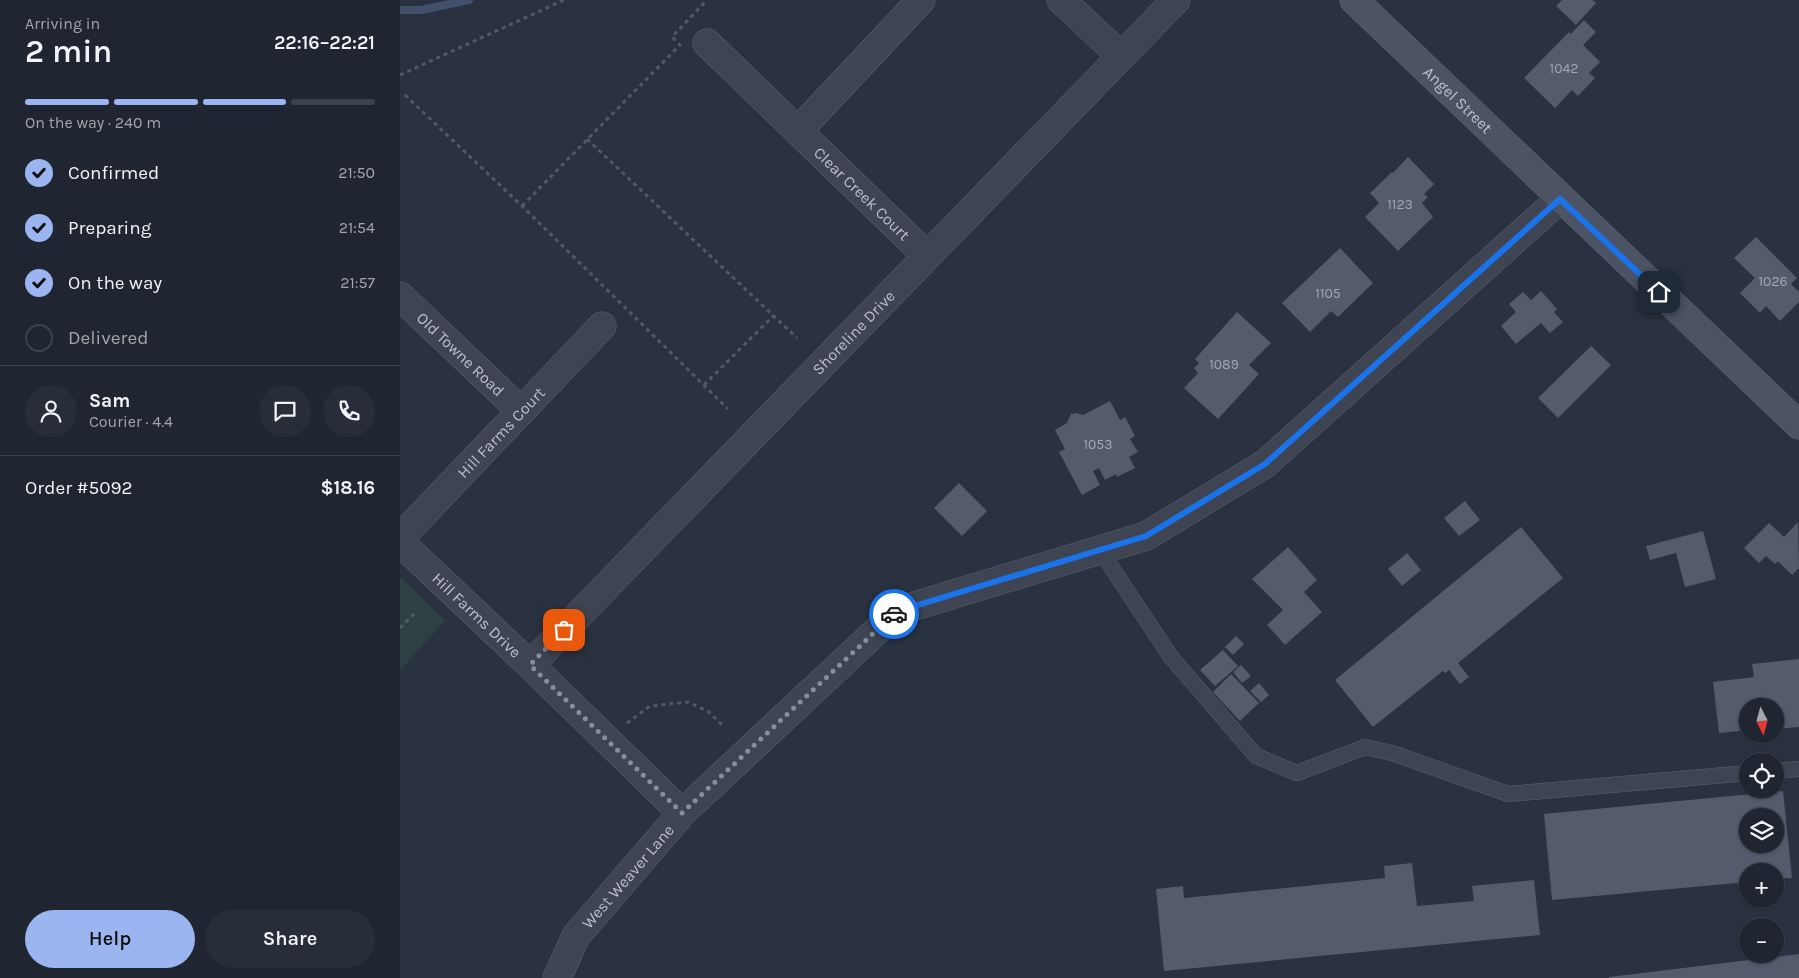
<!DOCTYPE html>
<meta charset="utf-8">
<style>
body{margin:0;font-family:Karla,sans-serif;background:#282e39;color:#f1f3f6;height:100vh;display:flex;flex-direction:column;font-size:19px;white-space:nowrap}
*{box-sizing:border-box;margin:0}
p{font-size:16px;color:#a2a5ab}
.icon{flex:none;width:28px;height:28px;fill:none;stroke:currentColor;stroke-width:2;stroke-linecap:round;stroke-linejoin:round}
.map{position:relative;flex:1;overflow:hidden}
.side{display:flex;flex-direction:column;background:#202631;width:400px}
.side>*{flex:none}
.needle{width:32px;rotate:174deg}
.controls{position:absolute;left:1339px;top:698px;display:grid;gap:10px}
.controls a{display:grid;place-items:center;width:45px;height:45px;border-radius:50%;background:#202631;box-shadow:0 1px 4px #0004,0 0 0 1px #3d434d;font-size:25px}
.pin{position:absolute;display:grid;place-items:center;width:42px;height:42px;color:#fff;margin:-21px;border-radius:10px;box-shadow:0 2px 8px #0006}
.courier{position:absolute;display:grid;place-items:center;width:50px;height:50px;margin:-25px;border:4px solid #1a73e8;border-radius:50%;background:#fff;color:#222;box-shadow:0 1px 6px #0007}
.head em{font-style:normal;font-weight:600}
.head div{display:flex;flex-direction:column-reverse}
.head{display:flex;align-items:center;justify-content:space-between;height:85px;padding:0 25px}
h1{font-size:32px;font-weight:600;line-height:38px}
.bar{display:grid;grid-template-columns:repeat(4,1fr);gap:8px 5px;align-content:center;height:60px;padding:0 25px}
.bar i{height:6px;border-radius:4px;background:#3d434d}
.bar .active{background:#9bb5f0}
.bar p{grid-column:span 4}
.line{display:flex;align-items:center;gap:12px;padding:0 25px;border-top:1px solid #3d434d}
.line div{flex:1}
.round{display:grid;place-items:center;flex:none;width:52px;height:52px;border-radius:26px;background:#282e39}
ol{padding:0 25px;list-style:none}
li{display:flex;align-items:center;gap:15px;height:55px}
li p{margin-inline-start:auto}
li .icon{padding:5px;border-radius:50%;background:#9bb5f0;color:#111;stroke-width:4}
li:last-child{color:#a2a5ab}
li i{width:28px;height:28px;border:2px solid #3d434d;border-radius:50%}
.button{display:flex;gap:10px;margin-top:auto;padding:10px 25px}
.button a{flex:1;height:58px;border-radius:30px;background:#9bb5f0;color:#111;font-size:20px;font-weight:600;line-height:58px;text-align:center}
.button a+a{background:#282e39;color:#f1f3f6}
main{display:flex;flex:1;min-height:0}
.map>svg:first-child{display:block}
.green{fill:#2d4043}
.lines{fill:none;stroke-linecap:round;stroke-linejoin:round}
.stream{stroke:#43506a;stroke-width:8}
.building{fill:#535b6c;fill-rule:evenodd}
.lane-casing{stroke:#5c626f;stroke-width:16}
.street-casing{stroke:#5c626f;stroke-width:29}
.secondary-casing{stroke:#5c626f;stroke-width:29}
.path{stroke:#4c5d61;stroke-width:3;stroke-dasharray:4 4;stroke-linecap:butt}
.lane{stroke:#3e4451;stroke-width:15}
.street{stroke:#3e4451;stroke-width:28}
.secondary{stroke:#4c5364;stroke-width:28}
.done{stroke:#888e9b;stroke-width:5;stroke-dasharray:0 9}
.route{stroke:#1a73e8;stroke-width:6}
.labels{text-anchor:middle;stroke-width:4.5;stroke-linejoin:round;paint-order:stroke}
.number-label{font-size:14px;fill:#a1a7b3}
.street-label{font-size:16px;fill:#bbc0cb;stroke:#222937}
</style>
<main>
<section class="side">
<div class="head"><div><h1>2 min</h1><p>Arriving in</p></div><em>22:16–22:21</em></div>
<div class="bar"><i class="active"></i><i class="active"></i><i class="active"></i><i></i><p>On the way · 240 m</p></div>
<ol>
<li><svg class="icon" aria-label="check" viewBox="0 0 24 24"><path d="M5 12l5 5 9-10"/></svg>Confirmed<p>21:50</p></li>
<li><svg class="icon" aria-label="check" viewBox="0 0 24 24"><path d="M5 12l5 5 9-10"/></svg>Preparing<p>21:54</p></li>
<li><svg class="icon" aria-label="check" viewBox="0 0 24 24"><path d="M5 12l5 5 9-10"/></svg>On the way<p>21:57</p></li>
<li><i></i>Delivered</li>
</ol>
<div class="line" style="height:90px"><a class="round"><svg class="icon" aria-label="person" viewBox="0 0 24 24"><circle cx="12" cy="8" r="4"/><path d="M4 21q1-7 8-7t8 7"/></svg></a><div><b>Sam</b><p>Courier · 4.4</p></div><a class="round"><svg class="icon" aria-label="chat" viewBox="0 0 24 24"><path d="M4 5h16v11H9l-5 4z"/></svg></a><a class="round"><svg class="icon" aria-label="phone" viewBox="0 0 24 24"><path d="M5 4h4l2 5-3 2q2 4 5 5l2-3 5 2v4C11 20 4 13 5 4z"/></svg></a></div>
<div class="line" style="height:65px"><div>Order #5092</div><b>$18.16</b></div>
<div class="button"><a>Help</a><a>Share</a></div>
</section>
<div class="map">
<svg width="1399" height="978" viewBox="0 0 1399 978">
<rect width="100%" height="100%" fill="#2a3241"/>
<path class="green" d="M 0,577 L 45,621 L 0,670 Z"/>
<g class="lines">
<path class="stream" d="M 0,10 L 21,10 L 69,0"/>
</g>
<path class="building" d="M 1162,0 L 1192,0 L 1196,3 L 1176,25 L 1156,6 Z
M 1184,20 L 1196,32 L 1183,45 L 1200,62 L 1189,73 L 1195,78 L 1178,96 L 1172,90 L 1155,108 L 1124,78 L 1169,32 L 1171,34 Z
M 1008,157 L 1034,184 L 1024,194 L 1028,197 L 1022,203 L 1033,217 L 998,251 L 965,217 L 979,203 L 970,193 L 992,172 L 993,173 Z
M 1356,237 L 1397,278 L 1391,284 L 1399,292 L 1399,302 L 1380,321 L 1366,306 L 1360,313 L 1340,293 L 1355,278 L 1334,258 Z
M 940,248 L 973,283 L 938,317 L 931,311 L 910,332 L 882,303 Z
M 1141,291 L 1157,309 L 1154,312 L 1163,322 L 1150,333 L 1141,323 L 1116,344 L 1101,326 L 1116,312 L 1109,304 L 1123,292 L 1131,300 Z
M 837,312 L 871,343 L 849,365 L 859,374 L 818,419 L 784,388 L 798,373 L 794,368 L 799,363 L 795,359 Z
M 1191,346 L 1211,365 L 1158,418 L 1138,398 Z
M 710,401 L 720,420 L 725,417 L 735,436 L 730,439 L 738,452 L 729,457 L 735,468 L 717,477 L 716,474 L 705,480 L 699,468 L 693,471 L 700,485 L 682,495 L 659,452 L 665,449 L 655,430 L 667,423 L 671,414 L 676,413 L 683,415 Z
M 559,483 L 587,511 L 562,536 L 534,508 Z
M 1065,501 L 1080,520 L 1059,536 L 1044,518 Z
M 1398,522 L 1399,568 L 1392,575 L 1378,561 L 1375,564 L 1366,556 L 1359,563 L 1344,548 L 1369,523 L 1384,537 Z
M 1121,527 L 1163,578 L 1058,663 L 1069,677 L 1060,684 L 1049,670 L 1045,673 L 1043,671 L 973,727 L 935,680 Z
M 1303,531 L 1316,579 L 1285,587 L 1276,553 L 1250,560 L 1246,546 Z
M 888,547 L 917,580 L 904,592 L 922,612 L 885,645 L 867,625 L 883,610 L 852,579 Z
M 1007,553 L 1021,570 L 1002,586 L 988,569 Z
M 836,636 L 844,644 L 833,655 L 825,647 Z
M 823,650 L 838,666 L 815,686 L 800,670 Z
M 1399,659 L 1399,727 L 1375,729 L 1375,706 L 1348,706 L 1348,730 L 1319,733 L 1313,682 L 1354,677 L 1352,664 Z
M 841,665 L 851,676 L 842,683 L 833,672 Z
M 831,674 L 859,703 L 840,721 L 813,692 Z
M 859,683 L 869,695 L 861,702 L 850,691 Z
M 1383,791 L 1392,878 L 1375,879 L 1375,871 L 1348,871 L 1348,882 L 1152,900 L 1144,814 ZM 1348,816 L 1375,816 L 1375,844 L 1348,844 Z
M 1012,863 L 1017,906 L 1074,901 L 1072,886 L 1134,880 L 1140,935 L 764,971 L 756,889 L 783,886 L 784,898 L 985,878 L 984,866 Z
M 1399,954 L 1399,978 L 1209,978 L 1209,977 Z"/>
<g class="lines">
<g class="lane-casing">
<path id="lane" d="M 700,550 L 771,657 L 856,756 L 897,773 L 965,747 L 992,753 L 1108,794 L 1348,773
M 1375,771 L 1399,769"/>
</g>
<g class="street-casing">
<g id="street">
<path d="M 661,0 L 721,56"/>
<path id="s1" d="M 307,43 L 527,256"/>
<path d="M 398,131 L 521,0"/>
<path id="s2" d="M 0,296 L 121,411"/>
<path id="s3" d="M 0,538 L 202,326"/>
<path id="s4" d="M 0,542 L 130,665 L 282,813"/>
<path id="s5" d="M 130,665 L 776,0"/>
<path id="s6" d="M 157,978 L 176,936 L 282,813 L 498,611 L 746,536 L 865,464 L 1160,199"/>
</g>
</g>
<g class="secondary-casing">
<g id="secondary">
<path id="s7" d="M 954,0 L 1399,425"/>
</g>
</g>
<path class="path" d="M 0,75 L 164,0
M 5,95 L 122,206 L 328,409
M 187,139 L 397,338
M 122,206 L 280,45 L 272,37 L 307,0
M 304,385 L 373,316
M 0,628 L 16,612
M 227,723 L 250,706 L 288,702 L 309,712 L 324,727"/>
<use href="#lane" class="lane"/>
<use href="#street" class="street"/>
<use href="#secondary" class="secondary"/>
</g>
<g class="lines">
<path class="done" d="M 164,630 L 130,665 L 282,813 L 494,614"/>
<path class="route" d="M 494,614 L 498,611 L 746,536 L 865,464 L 1160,199 L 1259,292"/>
</g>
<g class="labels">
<g class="number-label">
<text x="1164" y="73">1042</text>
<text x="1000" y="209">1123</text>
<text x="1373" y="286">1026</text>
<text x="928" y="298">1105</text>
<text x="824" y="369">1089</text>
<text x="698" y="449">1053</text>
</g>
<g class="street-label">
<text dy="6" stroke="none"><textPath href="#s7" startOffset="144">Angel Street</textPath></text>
<text dy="6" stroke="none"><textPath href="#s1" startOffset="216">Clear Creek Court</textPath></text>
<text dy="6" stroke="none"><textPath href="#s5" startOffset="464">Shoreline Drive</textPath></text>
<text dy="6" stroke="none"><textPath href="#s2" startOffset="84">Old Towne Road</textPath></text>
<text dy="6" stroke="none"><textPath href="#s3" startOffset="146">Hill Farms Court</textPath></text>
<text dy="6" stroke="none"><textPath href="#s4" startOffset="106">Hill Farms Drive</textPath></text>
<text dy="6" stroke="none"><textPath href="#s6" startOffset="125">West Weaver Lane</textPath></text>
</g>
</g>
</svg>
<div class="controls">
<a><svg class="needle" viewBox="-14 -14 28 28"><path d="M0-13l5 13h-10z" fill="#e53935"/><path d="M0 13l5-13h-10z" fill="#a2a5ab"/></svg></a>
<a><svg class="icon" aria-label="locate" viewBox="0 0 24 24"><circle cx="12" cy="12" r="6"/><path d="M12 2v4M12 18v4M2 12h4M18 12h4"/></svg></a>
<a><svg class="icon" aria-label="layers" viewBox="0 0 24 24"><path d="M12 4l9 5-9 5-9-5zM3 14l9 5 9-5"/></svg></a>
<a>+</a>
<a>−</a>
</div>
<div class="pin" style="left:164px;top:630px;background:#ea580c"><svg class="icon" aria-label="bag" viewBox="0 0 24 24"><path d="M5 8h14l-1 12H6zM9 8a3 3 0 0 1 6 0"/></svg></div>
<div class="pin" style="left:1259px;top:292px;background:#1f2937"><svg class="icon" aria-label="home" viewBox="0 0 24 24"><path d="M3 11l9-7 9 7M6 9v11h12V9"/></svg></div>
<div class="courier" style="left:494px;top:614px"><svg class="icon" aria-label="car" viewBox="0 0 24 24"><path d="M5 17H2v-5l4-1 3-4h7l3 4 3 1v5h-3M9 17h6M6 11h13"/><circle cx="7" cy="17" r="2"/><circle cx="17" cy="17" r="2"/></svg></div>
</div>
</main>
